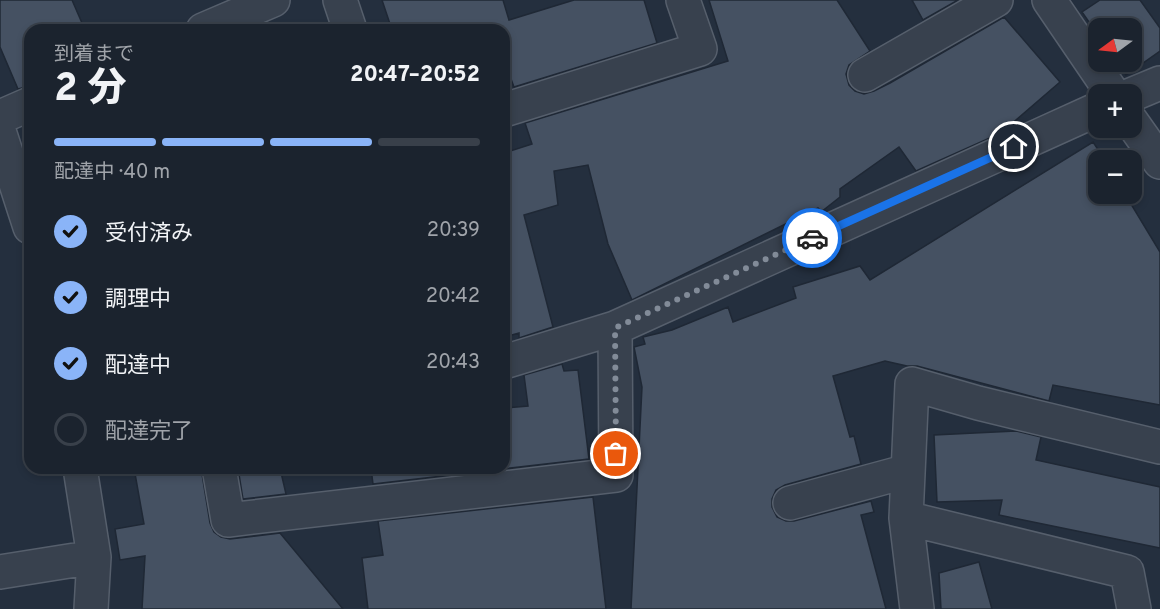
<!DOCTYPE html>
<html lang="ja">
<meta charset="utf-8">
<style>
body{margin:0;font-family:Overpass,"Noto Sans JP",sans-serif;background:#242b36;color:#f1f3f6;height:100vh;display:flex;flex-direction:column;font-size:22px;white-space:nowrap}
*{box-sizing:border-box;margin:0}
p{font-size:20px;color:#a0a4aa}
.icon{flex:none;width:33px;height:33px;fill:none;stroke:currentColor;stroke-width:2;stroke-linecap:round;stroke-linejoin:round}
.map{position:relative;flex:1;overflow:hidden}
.sheet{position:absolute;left:24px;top:24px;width:486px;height:450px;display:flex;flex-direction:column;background:#1b232e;border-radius:18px;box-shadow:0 3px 9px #0003,0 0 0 2px #39404a}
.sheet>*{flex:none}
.needle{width:39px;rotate:255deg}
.controls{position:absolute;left:1088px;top:18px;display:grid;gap:12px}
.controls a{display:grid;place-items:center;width:54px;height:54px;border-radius:12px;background:#1b232e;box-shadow:0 3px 9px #0003,0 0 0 2px #39404a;font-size:30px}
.pin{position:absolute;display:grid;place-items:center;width:51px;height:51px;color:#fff;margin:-26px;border:3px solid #fff;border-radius:50%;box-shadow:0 2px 6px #0007}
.courier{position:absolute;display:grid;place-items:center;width:60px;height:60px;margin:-30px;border:4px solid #1a73e8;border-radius:50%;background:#fff;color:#222;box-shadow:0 2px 8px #0007}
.headline em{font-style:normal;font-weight:800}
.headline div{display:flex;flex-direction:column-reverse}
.headline{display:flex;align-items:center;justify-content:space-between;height:102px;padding:0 30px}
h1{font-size:39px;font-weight:800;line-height:45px}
.bar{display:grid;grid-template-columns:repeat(4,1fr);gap:9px 6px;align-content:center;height:72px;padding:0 30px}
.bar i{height:8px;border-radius:4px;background:#39404a}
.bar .on{background:#8ab4f8}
.bar p{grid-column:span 4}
ol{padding:0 30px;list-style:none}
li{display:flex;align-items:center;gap:18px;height:66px}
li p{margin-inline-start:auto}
li .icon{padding:6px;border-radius:50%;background:#8ab4f8;color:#111;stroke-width:4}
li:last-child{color:#a0a4aa}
li i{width:33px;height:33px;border:3px solid #39404a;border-radius:50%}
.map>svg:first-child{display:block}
.building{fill:#455162;stroke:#1f2835;stroke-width:1.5}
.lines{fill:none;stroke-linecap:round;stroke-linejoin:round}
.minor-casing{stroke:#565f6c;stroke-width:36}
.minor{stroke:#38414e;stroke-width:33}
.done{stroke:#828b98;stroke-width:6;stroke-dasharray:0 10.8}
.route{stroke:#1a73e8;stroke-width:8}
</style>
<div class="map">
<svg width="1160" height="609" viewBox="0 0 1160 609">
<rect width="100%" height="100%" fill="#242f3e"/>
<path class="building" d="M 0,0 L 72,0 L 85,30 L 30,30 L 30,86 L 18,89 L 0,47 Z
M 382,0 L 503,0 L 509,20 L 574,0 L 644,0 L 657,43 L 514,87 L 511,79 L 504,81 L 504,30 L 392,30 Z
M 709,0 L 837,0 L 870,51 L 849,65 L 846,74 L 849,85 L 855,91 L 864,94 L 874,91 L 890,83 L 1004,17 L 1060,82 L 1001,133 L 916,171 L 899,147 L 840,189 L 840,197 L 821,212 L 818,208 L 632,300 L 608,244 L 588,165 L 554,171 L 558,205 L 524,215 L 553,327 L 519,338 L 519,333 L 504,337 L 504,153 L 532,144 L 525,123 L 728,61 Z
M 912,0 L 958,0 L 923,20 Z
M 1100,0 L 1140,0 L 1160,28 L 1160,51 L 1126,75 L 1117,62 L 1131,62 L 1131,28 L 1098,28 L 1098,35 L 1082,12 Z
M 1093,142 L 1105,160 L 1098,160 L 1098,194 L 1125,194 L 1160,252 L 1160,405 L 1053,385 L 1049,401 L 917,366 L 907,366 L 885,361 L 833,376 L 850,437 L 854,436 L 861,464 L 785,485 L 776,490 L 772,499 L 772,507 L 777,517 L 786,521 L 794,521 L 871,501 L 874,512 L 861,515 L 886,609 L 631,609 L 642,387 L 634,347 L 645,344 L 643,337 L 672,330 L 728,307 L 733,322 L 796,298 L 793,287 L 860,266 L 870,280 Z
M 562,364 L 564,371 L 578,370 L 589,459 L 373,484 L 371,468 L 504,468 L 504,408 L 528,406 L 524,375 Z
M 1016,431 L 1041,437 L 1036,460 L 1160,487 L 1160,548 L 999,515 L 1002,500 L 937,502 L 934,435 Z
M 134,468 L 201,468 L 210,523 L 214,532 L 221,537 L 230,539 L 280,533 L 343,609 L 142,609 L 145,556 L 120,560 L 115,529 L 144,524 Z
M 238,468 L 280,468 L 286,494 L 243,499 Z
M 593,497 L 606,609 L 368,609 L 362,558 L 383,555 L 378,521 Z
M 979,562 L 992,609 L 941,609 L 939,573 Z"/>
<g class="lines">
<g class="minor-casing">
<path id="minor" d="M 340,0 L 350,30
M 1049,0 L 1113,94
M 203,30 L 273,0
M 865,75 L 996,0
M 1131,95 L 1160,83
M 504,110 L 700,49 L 683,0
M 0,117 L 30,104
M 1131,121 L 1160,162
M 0,134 L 30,227
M 504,362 L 615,328 L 1098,109
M 80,468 L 94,557 L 91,609
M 219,468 L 228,520 L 616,475 L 615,328
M 790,503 L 908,471
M 906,518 L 1127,572 L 1134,609
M 0,572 L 94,557
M 917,609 L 906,518 L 912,384 L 978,403 L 1160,447"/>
</g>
<use href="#minor" class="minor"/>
</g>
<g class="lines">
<path class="done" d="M 616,454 L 615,328 L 812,238"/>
<path class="route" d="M 812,238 L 1014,147"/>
</g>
</svg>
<div class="controls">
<a><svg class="needle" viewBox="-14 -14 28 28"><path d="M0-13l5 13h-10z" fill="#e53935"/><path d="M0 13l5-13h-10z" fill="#a0a4aa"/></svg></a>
<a>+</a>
<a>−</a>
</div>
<div class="pin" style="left:616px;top:454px;background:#ea580c"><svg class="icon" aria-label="bag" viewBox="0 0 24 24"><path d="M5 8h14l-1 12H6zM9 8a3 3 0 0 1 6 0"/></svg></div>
<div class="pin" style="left:1014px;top:147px;background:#1f2937"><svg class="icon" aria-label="home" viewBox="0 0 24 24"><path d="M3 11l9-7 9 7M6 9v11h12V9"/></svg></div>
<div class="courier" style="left:812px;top:238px"><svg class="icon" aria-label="car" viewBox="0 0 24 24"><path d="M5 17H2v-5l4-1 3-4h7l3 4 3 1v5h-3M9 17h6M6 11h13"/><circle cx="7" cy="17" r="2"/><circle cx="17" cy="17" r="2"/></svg></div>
<section class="sheet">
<div class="headline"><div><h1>2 分</h1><p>到着まで</p></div><em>20:47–20:52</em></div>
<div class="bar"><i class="on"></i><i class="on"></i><i class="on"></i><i></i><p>配達中 · 40 m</p></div>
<ol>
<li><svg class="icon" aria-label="check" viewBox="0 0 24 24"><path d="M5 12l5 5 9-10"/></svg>受付済み<p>20:39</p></li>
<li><svg class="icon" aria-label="check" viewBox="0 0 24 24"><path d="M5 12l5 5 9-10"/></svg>調理中<p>20:42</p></li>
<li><svg class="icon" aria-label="check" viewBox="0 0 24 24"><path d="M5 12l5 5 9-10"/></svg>配達中<p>20:43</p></li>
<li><i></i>配達完了</li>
</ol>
</section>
</div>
